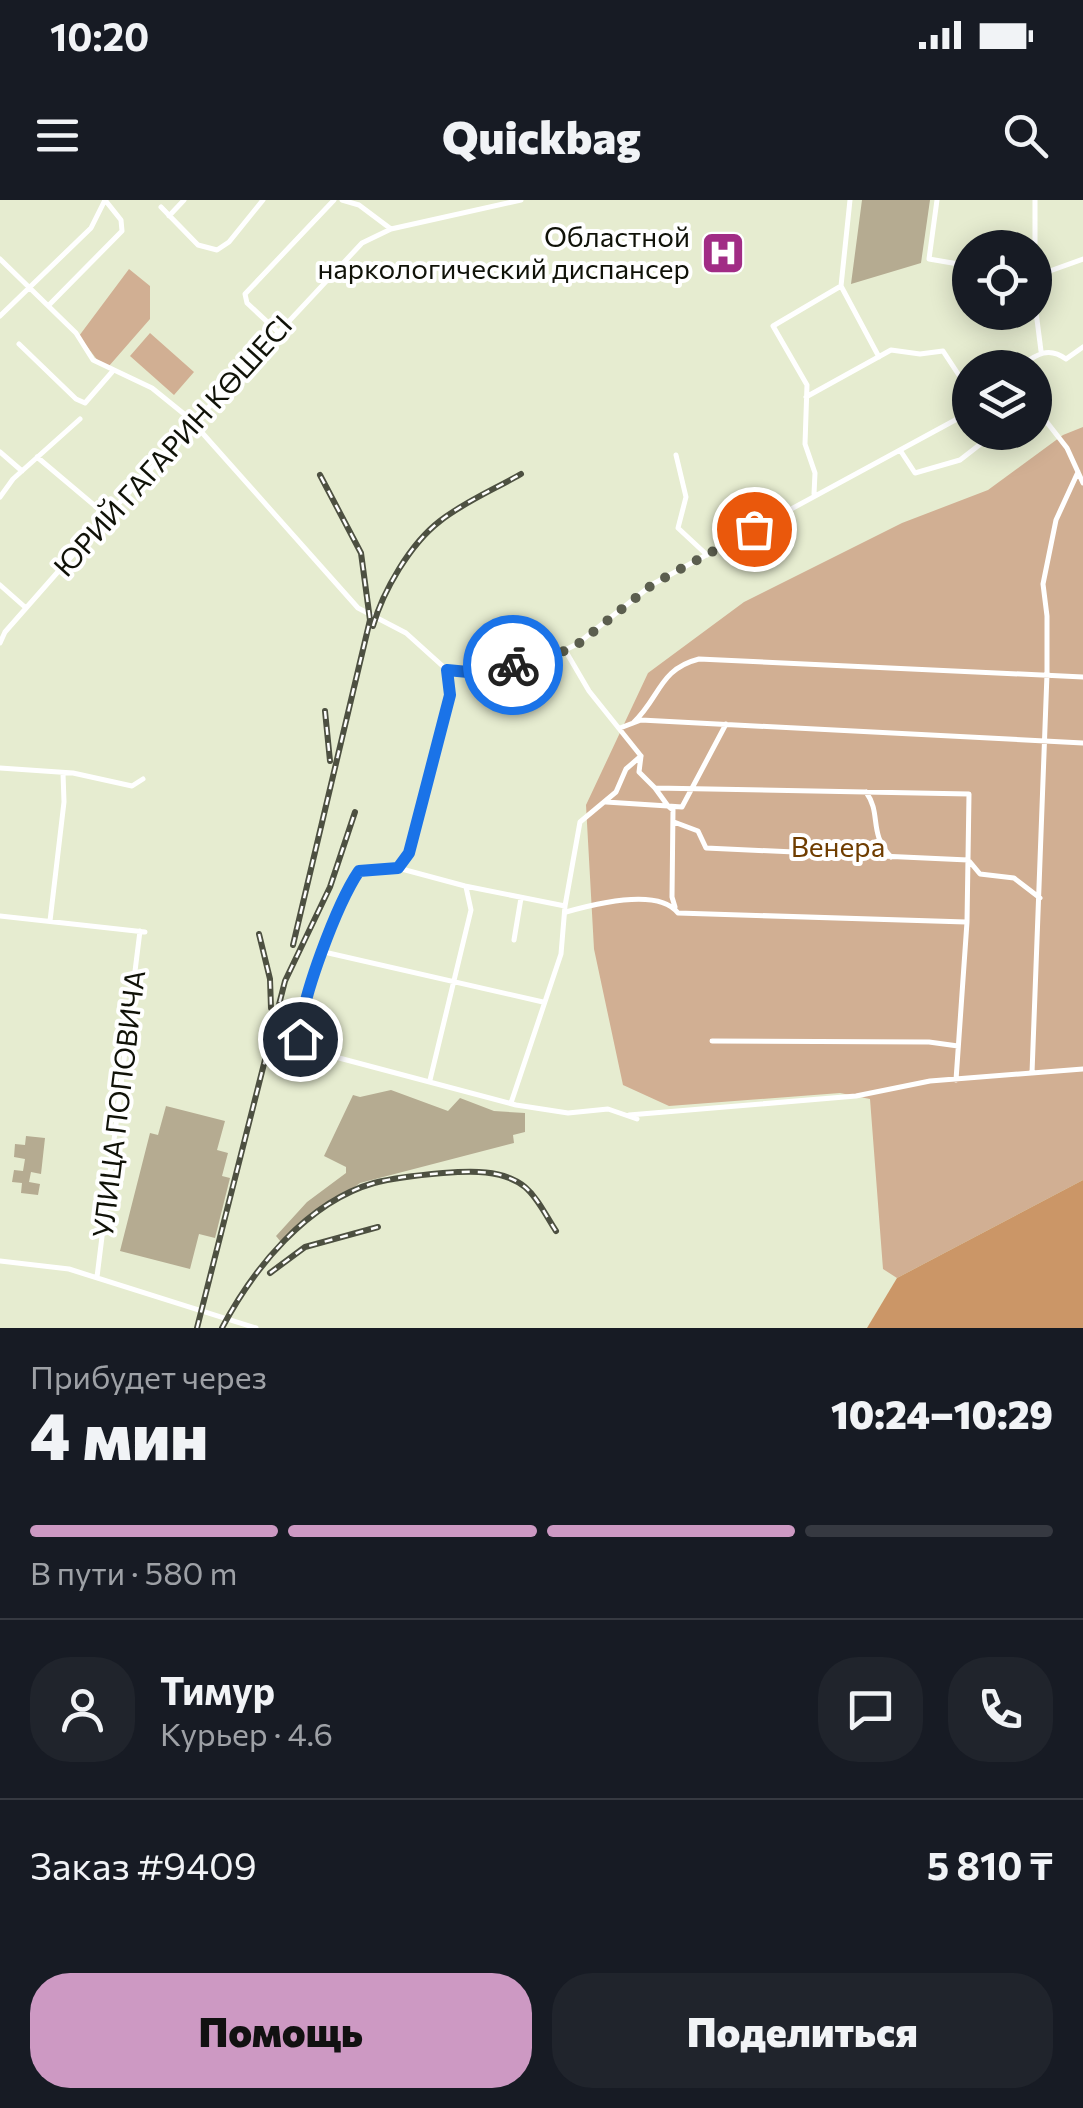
<!DOCTYPE html>
<html lang="ru">
<meta charset="utf-8">
<style>
body{margin:0;font-family:Commissioner,sans-serif;background:#20242c;color:#f1f3f6;height:100vh;display:flex;flex-direction:column;font-size:38px;white-space:nowrap}
*{box-sizing:border-box;margin:0}
p{font-size:32px;color:#9ea1a6}
.icon{flex:none;width:55px;height:55px;fill:none;stroke:currentColor;stroke-width:2;stroke-linecap:round;stroke-linejoin:round}
.map{position:relative;height:1128px;overflow:hidden}
.details{display:flex;flex-direction:column;background:#171b24;flex:1}
.details>*{flex:none}
.controls{position:absolute;left:952px;top:30px;display:grid;gap:20px}
.controls a{display:grid;place-items:center;width:100px;height:100px;border-radius:50%;background:#171b24;box-shadow:0 5px 25px #0003;font-size:50px}
.pin{position:absolute;display:grid;place-items:center;width:85px;height:85px;color:#fff;margin:-42px;border:5px solid #fff;border-radius:50%;box-shadow:0 2px 10px #0007}
.courier{position:absolute;display:grid;place-items:center;width:100px;height:100px;margin:-50px;border:8px solid #1a73e8;border-radius:50%;background:#fff;color:#222;box-shadow:0 2px 12px #0007}
.overview em{font-style:normal;font-weight:800}
.overview div{display:flex;flex-direction:column-reverse}
.overview{display:flex;align-items:center;justify-content:space-between;height:170px;padding:0 30px}
h1{font-size:65px;font-weight:800;line-height:75px}
.bar{display:grid;grid-template-columns:repeat(4,1fr);gap:15px 10px;align-content:center;height:120px;padding:0 30px}
.bar i{height:12px;border-radius:8px;background:#363941}
.bar .on{background:#cd99c3}
.bar p{grid-column:span 4}
.line{display:flex;align-items:center;gap:25px;padding:0 30px;border-top:2px solid #363941}
.line div{flex:1}
.round{display:grid;place-items:center;flex:none;width:105px;height:105px;border-radius:40px;background:#20242c}
.cta{display:flex;gap:20px;margin-top:auto;padding:20px 30px}
.cta a{flex:1;height:115px;border-radius:40px;background:#cd99c3;color:#111;font-size:40px;font-weight:800;line-height:115px;text-align:center}
.cta a+a{background:#20242c;color:#f1f3f6}
.status{display:flex;justify-content:space-between;align-items:center;height:70px;padding:0 50px;background:#171b24;direction:ltr}
.status svg{height:28px;fill:currentColor}
header{display:flex;justify-content:space-between;align-items:center;height:130px;padding:0 30px;background:#171b24;font-size:45px;font-weight:800}
.map>svg:first-child{display:block}
.green{fill:#d1af93}
.forest{fill:#cb9667}
.building{fill:#b5ab91}
.lines{fill:none;stroke-linecap:round;stroke-linejoin:round}
.street{stroke:#fff;stroke-width:5}
.rail-casing{stroke:#4d5041;stroke-width:6}
.rail{stroke:#fff;stroke-width:2.5;stroke-dasharray:8;stroke-linecap:butt}
.done{stroke:#5b5e4e;stroke-width:10;stroke-dasharray:0 18}
.route{stroke:#1a73e8;stroke-width:12}
.labels{text-anchor:middle;stroke-width:8;stroke-linejoin:round;paint-order:stroke}
.poi-label{font-size:28px;fill:#101208;stroke:#fff;text-anchor:end}
.street-label{font-size:28px;fill:#101208;stroke:#fff}
.park-label{font-size:28px;fill:#6f3d00;stroke:#fff}
</style>
<div class="status"><b>10:20</b><svg viewBox="0 0 49 12"><path d="M0 12V9h3v3zM5 12V6h3v6zM10 12V3h3v9zM15 12V0h3v12zM26 1h20v11H26zM47 4h2v5h-2z"/></svg></div>
<header><svg class="icon" aria-label="menu" viewBox="0 0 24 24"><path d="M4 6h16M4 12h16M4 18h16"/></svg>Quickbag<svg class="icon" aria-label="search" viewBox="0 0 24 24"><circle cx="10" cy="10" r="6"/><path d="M15 15l6 6"/></svg></header>
<div class="map">
<svg width="1083" height="1128" viewBox="0 0 1083 1128">
<rect width="100%" height="100%" fill="#e6ecd0"/>
<path class="green" d="M 129,69 L 150,86 L 150,119 L 109,166 L 98,161 L 79,136 Z
M 150,133 L 194,172 L 174,195 L 130,156 Z
M 1083,227 L 1083,980 L 897,1078 L 883,1069 L 870,899 L 840,893 L 669,906 L 623,885 L 594,749 L 586,605 L 648,473 L 744,402 L 902,323 L 988,290 L 1063,235 Z"/>
<path class="forest" d="M 1083,980 L 1083,1128 L 867,1128 L 897,1078 Z"/>
<path class="building" d="M 862,0 L 930,0 L 921,63 L 851,84 Z
M 391,890 L 448,911 L 460,898 L 494,911 L 525,913 L 525,932 L 513,935 L 514,943 L 360,983 L 281,1042 L 276,1036 L 307,1002 L 346,973 L 346,967 L 324,956 L 353,895 L 360,897 Z
M 166,906 L 225,921 L 217,950 L 228,953 L 222,976 L 230,978 L 215,1038 L 199,1034 L 190,1069 L 120,1051 L 150,933 L 158,935 Z
M 26,936 L 45,938 L 41,974 L 31,972 L 29,982 L 40,984 L 38,995 L 21,993 L 22,983 L 12,982 L 14,970 L 23,971 L 25,959 L 14,957 L 15,944 L 25,945 Z"/>
<g class="lines">
<path class="street" d="M 342,0 L 359,5 L 391,29
M 850,0 L 841,86 L 879,157
M 937,0 L 929,59 L 970,66
M 1035,0 L 1035,52
M 161,7 L 198,45 L 217,50 L 229,42 L 263,0
M 169,16 L 184,0
M 0,59 L 76,133 L 93,160 L 152,188 L 189,218 L 358,408 L 406,433 L 447,470 L 451,495 L 409,653 L 399,667
M 1035,70 L 1047,72 L 1083,59
M 1035,104 L 1041,151
M 49,105 L 122,31 L 121,20 L 105,0
M 0,116 L 91,28 L 105,0
M 277,131 L 247,103 L 245,94 L 334,0
M 19,144 L 76,199 L 85,203 L 112,172
M 1017,168 C 1035,156 1047,145 1066,159 L 1083,147
M 806,197 L 891,150 L 920,154 L 943,151 L 970,192
M 1035,207 L 1067,248 L 1083,283
M 900,250 L 915,273 L 960,260 L 996,232
M 0,252 L 22,271
M 676,255 L 686,297 L 678,328 L 707,355
M 37,257 L 107,316
M 814,294 L 815,273 L 805,244 L 807,185 L 773,126 L 841,86
M 0,297 L 13,279 L 80,219
M 0,385 L 26,408
M 0,443 L 5,432 L 107,316 L 362,43 L 391,29 L 521,0
M 565,450 L 589,491 L 641,556 L 639,572 L 655,588 L 969,594 L 967,722 L 956,880
M 447,470 L 534,466 L 577,444 L 653,384 L 970,212
M 633,523 C 660,498 659,469 699,459 L 1083,477
M 620,528 L 641,520 L 1083,543
M 0,568 L 73,573 L 132,586 L 143,579
M 655,588 L 668,606 L 682,607 L 726,524
M 866,592 C 882,614 868,633 891,657
M 606,602 L 668,606 L 673,610 L 672,697 L 675,707
M 674,622 L 698,631 L 706,648 L 968,660
M 970,662 L 980,674 L 1014,678 L 1040,698
M 565,706 L 580,622 L 616,592 L 626,569 L 641,556
M 566,712 C 594,704 658,687 678,713 L 966,722
M 0,716 L 145,732
M 50,721 L 64,602 L 63,573
M 514,740 L 521,698
M 324,752 L 543,802
M 712,841 L 929,842 L 958,846
M 1032,873 L 1047,474 L 1047,416 L 1043,384 L 1056,320 L 1078,272
M 430,880 L 471,710 L 466,687
M 511,903 L 561,754 L 565,706 L 465,686 L 398,668 L 359,671 C 338,702 299,803 300,839 L 309,850 L 516,905 L 568,913 L 608,909 L 637,919
M 629,915 L 856,896 L 930,881 L 1083,869
M 0,1061 L 69,1069 L 256,1128
M 97,1077 L 140,731"/>
<g class="rail-casing">
<path id="rail" d="M 373,426 C 383,391 410,344 440,321 C 464,302 495,289 521,274
M 325,511 L 330,561
M 259,734 L 270,779 L 271,808
M 293,745 L 370,420 L 361,353 L 320,275
M 270,1073 L 305,1047 L 378,1027
M 197,1128 L 285,781 L 330,687 L 355,612
M 222,1128 C 253,1069 307,1002 374,983 C 397,977 420,975 443,973 C 470,971 503,969 525,987 C 538,998 546,1016 556,1031"/>
</g>
<use href="#rail" class="rail"/>
</g>
<g class="lines">
<path class="done" d="M 513,465 L 534,466 L 578,444 L 653,384 L 754,329"/>
<path class="route" d="M 300,839 C 299,802 338,702 359,671 L 398,668 L 409,653 L 450,495 L 447,470 L 468,472 L 513,465"/>
</g>
<defs>
<g id="hospital-square" transform="scale(2.25)"><rect x="-9" y="-9" width="18" height="18" rx="4" fill="#a12c85" stroke="#fff"/><path d="M-5-5h3v3.5h4V-5h3V5h-3V1.5h-4V5h-3Z" fill="#fff"/></g>
</defs>
<g fill-rule="evenodd">
<use href="#hospital-square" x="723" y="53"/>
</g>
<g class="labels">
<g class="poi-label">
<text x="690" y="47">Областной<tspan x="690" dy="32">наркологический диспансер</tspan></text>
</g>
<g class="street-label">
<text transform="translate(173 246) rotate(-48)" y="10">ЮРИЙ ГАГАРИН КӨШЕСІ</text>
<text transform="translate(119 904) rotate(-83)" y="10">УЛИЦА ПОПОВИЧА</text>
</g>
<g class="park-label">
<text x="838" y="657">Венера</text>
</g>
</g>
</svg>
<div class="controls">
<a><svg class="icon" aria-label="locate" viewBox="0 0 24 24"><circle cx="12" cy="12" r="6"/><path d="M12 2v4M12 18v4M2 12h4M18 12h4"/></svg></a>
<a><svg class="icon" aria-label="layers" viewBox="0 0 24 24"><path d="M12 4l9 5-9 5-9-5zM3 14l9 5 9-5"/></svg></a>
</div>
<div class="pin" style="left:754px;top:329px;background:#ea580c"><svg class="icon" aria-label="bag" viewBox="0 0 24 24"><path d="M5 8h14l-1 12H6zM9 8a3 3 0 0 1 6 0"/></svg></div>
<div class="pin" style="left:300px;top:839px;background:#1f2937"><svg class="icon" aria-label="home" viewBox="0 0 24 24"><path d="M3 11l9-7 9 7M6 9v11h12V9"/></svg></div>
<div class="courier" style="left:513px;top:465px"><svg class="icon" aria-label="bike" viewBox="0 0 24 24"><circle cx="6" cy="16" r="4"/><circle cx="18" cy="16" r="4"/><path d="M6 16l4-8h5l3 8M10 8l3 8H6M13 5h3"/></svg></div>
</div>
<section class="details">
<div class="overview"><div><h1>4 мин</h1><p>Прибудет через</p></div><em>10:24–10:29</em></div>
<div class="bar"><i class="on"></i><i class="on"></i><i class="on"></i><i></i><p>В пути · 580 m</p></div>
<div class="line" style="height:180px"><a class="round"><svg class="icon" aria-label="person" viewBox="0 0 24 24"><circle cx="12" cy="8" r="4"/><path d="M4 21q1-7 8-7t8 7"/></svg></a><div><b>Тимур</b><p>Курьер · 4.6</p></div><a class="round"><svg class="icon" aria-label="chat" viewBox="0 0 24 24"><path d="M4 5h16v11H9l-5 4z"/></svg></a><a class="round"><svg class="icon" aria-label="phone" viewBox="0 0 24 24"><path d="M5 4h4l2 5-3 2q2 4 5 5l2-3 5 2v4C11 20 4 13 5 4z"/></svg></a></div>
<div class="line" style="height:130px"><div>Заказ #9409</div><b>5 810 ₸</b></div>
<div class="cta"><a>Помощь</a><a>Поделиться</a></div>
</section>
